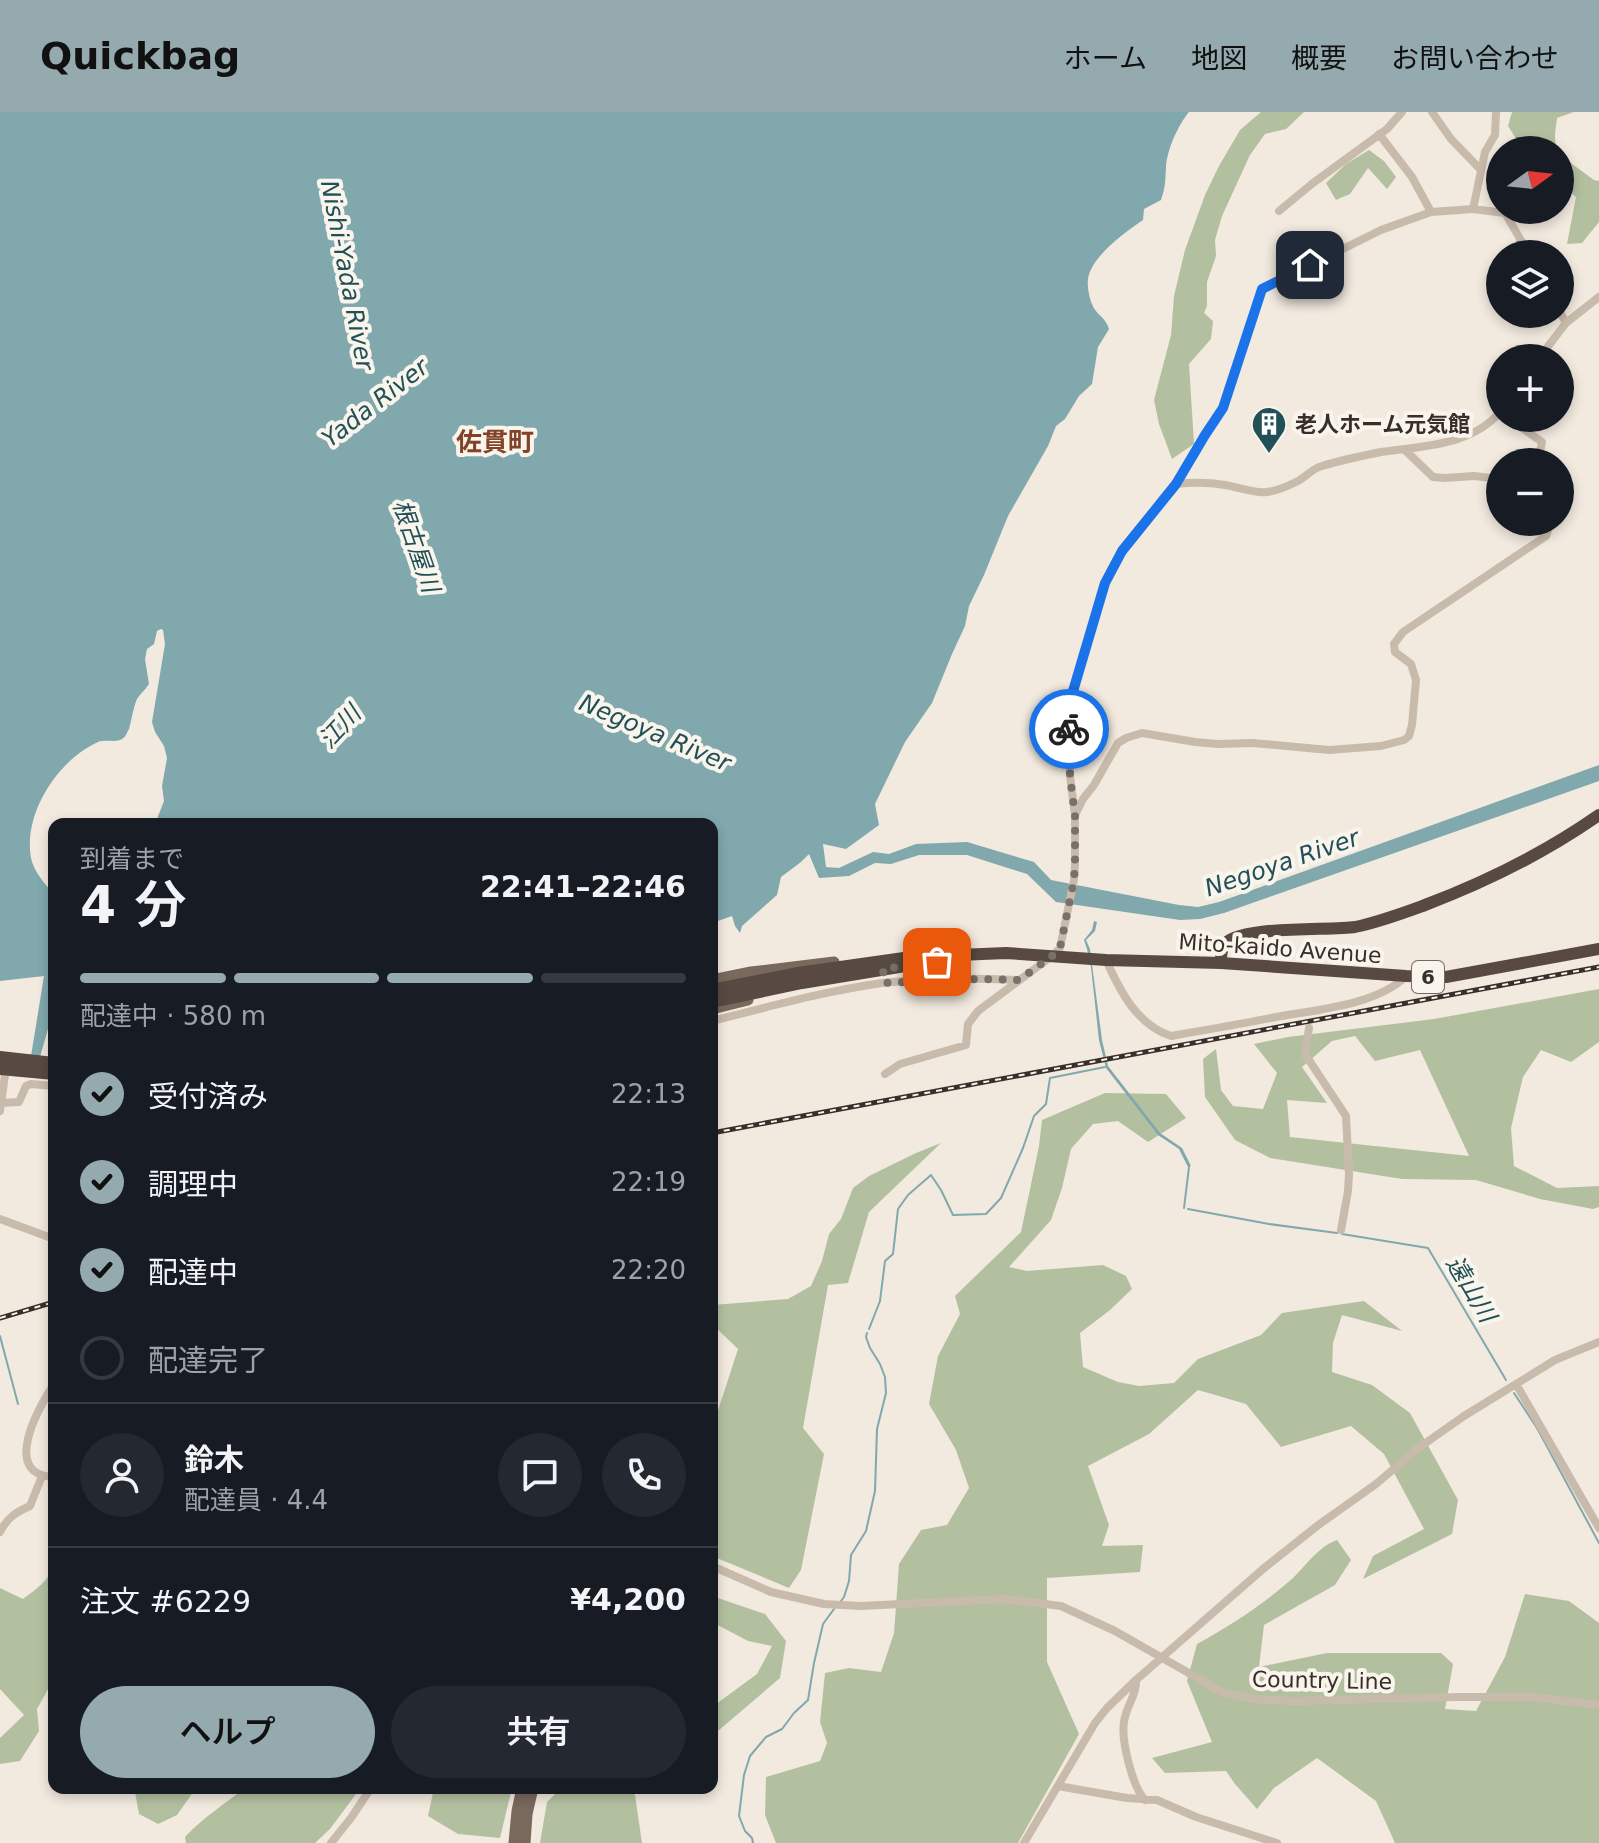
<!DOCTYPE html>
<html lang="ja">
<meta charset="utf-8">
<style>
body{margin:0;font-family:"DejaVu Sans","Noto Sans JP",sans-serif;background:#242831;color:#f1f3f6;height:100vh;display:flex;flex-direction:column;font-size:30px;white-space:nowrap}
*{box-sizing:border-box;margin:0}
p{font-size:26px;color:#9ea1a6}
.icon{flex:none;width:44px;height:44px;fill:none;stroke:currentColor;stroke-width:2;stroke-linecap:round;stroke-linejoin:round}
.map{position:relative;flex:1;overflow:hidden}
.side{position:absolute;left:48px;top:706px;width:670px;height:976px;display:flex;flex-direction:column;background:#171b24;border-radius:16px;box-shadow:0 4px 12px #0003}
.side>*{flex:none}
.needle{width:52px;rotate:75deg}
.buttons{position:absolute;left:1486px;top:24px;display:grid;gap:16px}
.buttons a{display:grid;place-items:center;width:88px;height:88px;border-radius:50%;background:#171b24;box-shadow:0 4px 12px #0003;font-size:40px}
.pin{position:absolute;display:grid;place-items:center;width:68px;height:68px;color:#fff;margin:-34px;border-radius:16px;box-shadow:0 4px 12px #0006}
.courier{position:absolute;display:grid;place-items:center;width:80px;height:80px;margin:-40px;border:6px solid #1a73e8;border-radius:50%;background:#fff;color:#222;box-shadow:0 2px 10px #0007}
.head em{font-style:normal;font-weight:600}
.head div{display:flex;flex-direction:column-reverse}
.head{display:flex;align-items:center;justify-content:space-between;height:136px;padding:0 32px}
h1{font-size:52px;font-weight:600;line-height:60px}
.bar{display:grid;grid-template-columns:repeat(4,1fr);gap:12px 8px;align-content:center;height:96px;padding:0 32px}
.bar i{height:10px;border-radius:6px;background:#363941}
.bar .on{background:#94aaae}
.bar p{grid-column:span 4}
.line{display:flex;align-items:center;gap:20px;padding:0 32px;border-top:2px solid #363941}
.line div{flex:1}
.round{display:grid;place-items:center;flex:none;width:84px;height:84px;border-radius:42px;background:#242831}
ol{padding:0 32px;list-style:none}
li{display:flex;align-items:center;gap:24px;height:88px}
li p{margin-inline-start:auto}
li .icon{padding:8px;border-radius:50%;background:#94aaae;color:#111;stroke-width:4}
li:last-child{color:#9ea1a6}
li i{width:44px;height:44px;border:4px solid #363941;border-radius:50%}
.action{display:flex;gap:16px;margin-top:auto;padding:16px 32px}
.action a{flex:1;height:92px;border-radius:48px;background:#94aaae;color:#111;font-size:32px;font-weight:600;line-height:92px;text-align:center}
.action a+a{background:#242831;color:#f1f3f6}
header{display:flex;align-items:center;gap:48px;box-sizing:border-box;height:112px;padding:0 40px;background:#94aaae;color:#111}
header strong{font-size:38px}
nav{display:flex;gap:44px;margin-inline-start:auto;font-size:28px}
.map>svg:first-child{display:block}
.green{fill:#b3c0a0;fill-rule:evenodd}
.water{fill:#80a8ad}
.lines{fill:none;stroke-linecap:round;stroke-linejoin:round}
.stream{stroke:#80a8ad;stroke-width:2}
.minor{stroke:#c9bbac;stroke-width:8}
.major{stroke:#79685c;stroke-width:11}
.highway{stroke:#584a42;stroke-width:12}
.rail-casing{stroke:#382f2a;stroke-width:5}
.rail{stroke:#f9f4ec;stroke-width:2;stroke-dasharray:6;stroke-linecap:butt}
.done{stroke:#797069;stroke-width:8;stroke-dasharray:0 14.4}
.route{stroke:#1a73e8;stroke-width:10}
.labels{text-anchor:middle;stroke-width:8;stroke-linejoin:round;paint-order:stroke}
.shield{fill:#f9f4ec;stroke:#726a64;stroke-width:2}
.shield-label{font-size:20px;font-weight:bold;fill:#382f2a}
.poi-label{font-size:22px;font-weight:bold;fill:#382f2a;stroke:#f9f4ec;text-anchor:start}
.street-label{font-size:22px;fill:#382f2a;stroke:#f9f4ec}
.water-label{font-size:24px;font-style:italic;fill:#225057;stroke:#f9f4ec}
.quarter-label{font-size:26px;font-weight:bold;fill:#824328;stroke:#f9f4ec}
</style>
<header>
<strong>Quickbag</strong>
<nav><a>ホーム</a><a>地図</a><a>概要</a><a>お問い合わせ</a></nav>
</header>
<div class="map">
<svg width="1599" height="1731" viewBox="0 0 1599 1731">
<rect width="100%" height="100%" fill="#f2eadf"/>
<path class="green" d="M 1261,0 L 1304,0 L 1286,17 L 1265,22 L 1250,43 L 1222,104 L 1215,128 L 1216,144 L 1207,170 L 1207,194 L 1204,201 L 1213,209 L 1211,227 L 1189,252 L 1194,332 L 1172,347 L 1159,312 L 1154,288 L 1171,223 L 1174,184 L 1185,138 L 1205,83 L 1219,54 L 1240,18 Z
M 1512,0 L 1574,0 L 1557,6 C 1556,17 1552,29 1559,38 L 1523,38 L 1508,14 Z
M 1369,38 L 1384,49 L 1396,65 L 1387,77 L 1368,56 L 1350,82 L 1336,88 L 1326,71 L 1346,52 Z
M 1560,39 L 1568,49 L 1594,68 L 1599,69 L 1599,110 L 1582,131 L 1567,132 L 1576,85 L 1560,73 Z
M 1599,877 L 1599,930 L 1571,950 L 1541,938 L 1523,965 L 1511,1016 L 1514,1054 L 1557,1076 L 1599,1074 L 1599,1095 L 1593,1097 L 1540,1087 L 1476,1068 L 1402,1067 L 1270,1046 L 1235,1028 L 1205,985 L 1203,947 L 1216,937 L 1221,978 L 1233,994 L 1263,997 L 1277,961 L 1254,932 L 1288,925 L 1434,907 ZM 1355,924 L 1375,949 L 1420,938 L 1469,1044 L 1290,1025 L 1287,988 L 1327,991 L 1302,955 L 1332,929 Z
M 1105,981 L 1166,982 L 1186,1006 L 1148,1030 L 1118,1009 L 1093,1012 L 1071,1037 L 1062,1076 L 1051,1108 L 1009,1155 L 1027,1159 L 1103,1153 L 1126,1164 L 1132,1177 L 1110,1198 L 1080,1221 L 1083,1255 L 1118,1270 L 1139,1274 L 1174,1271 L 1198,1247 L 1261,1223 L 1282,1201 L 1364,1189 L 1402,1219 L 1342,1203 L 1333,1231 L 1332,1260 L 1372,1273 L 1410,1301 L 1458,1388 L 1452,1422 L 1363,1467 L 1373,1444 L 1424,1417 L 1384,1342 L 1351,1314 L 1281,1335 L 1246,1292 L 1198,1278 L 1149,1322 L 1088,1354 L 1109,1413 L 1102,1434 L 1143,1433 L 1140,1460 L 1047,1466 L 1047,1550 L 1079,1622 L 1018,1731 L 776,1731 L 765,1703 L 766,1665 L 820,1649 L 827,1631 L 820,1610 L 825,1561 L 849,1556 L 881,1560 L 894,1521 L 899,1452 L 921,1418 L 947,1413 L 969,1376 L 956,1338 L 929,1292 L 938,1244 L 960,1202 L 955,1184 L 1021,1120 L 1039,1034 L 1042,1008 Z
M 941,1031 L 869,1100 L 848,1171 L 828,1173 L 803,1316 L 824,1342 L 801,1458 L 789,1476 L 712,1444 L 712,1317 L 738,1237 L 712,1212 L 712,1193 L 788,1187 L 811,1174 L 822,1149 L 829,1122 L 841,1107 L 853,1076 L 869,1064 L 916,1041 Z
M 1337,1428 L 1351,1448 L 1335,1473 L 1264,1513 L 1259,1555 L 1327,1541 L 1441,1541 L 1453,1552 L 1445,1597 L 1476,1599 L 1505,1545 L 1525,1482 L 1569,1489 L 1599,1511 L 1599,1731 L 1395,1731 L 1376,1689 L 1317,1646 L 1274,1676 L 1257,1697 L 1235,1672 L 1226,1659 L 1165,1661 L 1152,1646 L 1212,1630 L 1187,1569 L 1197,1532 C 1228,1515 1259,1495 1286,1472 C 1305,1457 1314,1437 1337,1428 Z
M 54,1452 L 54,1556 L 52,1570 L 37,1597 L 39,1619 L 20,1649 L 0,1652 L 0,1626 L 24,1603 L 0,1577 L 0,1476 L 23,1487 C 36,1477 49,1469 54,1452 Z
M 712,1484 L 765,1502 L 786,1529 L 780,1566 L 712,1624 L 712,1595 L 757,1562 L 772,1534 L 748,1529 L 712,1510 Z
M 140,1676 L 196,1676 L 177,1703 L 158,1712 L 139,1702 L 135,1680 Z
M 245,1676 L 364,1676 L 359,1678 L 330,1717 L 315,1731 L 186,1731 L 185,1725 C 203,1706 224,1692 245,1676 Z
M 434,1676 L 512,1676 L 500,1726 L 458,1722 L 428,1704 Z
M 561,1676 L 624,1676 L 635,1683 L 642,1731 L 540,1731 L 547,1690 Z"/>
<path class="water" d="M 0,0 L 1189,0 C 1178,13 1167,38 1166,55 C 1165,70 1166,73 1161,88 L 1144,97 L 1143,108 C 1125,120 1091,145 1088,167 C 1087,174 1089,185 1092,192 C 1095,202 1105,204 1109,217 L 1098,235 L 1092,272 L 1079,284 L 1065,307 L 1056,314 L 1048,334 L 1008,404 L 984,463 L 969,494 L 965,514 L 952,542 L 932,591 L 905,630 L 875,692 L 879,713 L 846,737 L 823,732 L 826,755 L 839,756 L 873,740 L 889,742 L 916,732 L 967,730 L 1034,750 L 1051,768 L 1179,793 L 1198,795 L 1219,790 L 1599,653 L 1599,669 L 1224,801 L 1200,807 L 1180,808 L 1056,790 L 1027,762 L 967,743 L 919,743 L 891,752 L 875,751 L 849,764 L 819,766 L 809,742 L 801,750 L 781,765 L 777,783 L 742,814 L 740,821 L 735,814 L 732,804 L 712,811 L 712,712 L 155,712 L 164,689 L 162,674 L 167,646 L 164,634 L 155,620 L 152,610 L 165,532 L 163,518 L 161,517 L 157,519 L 154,532 L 147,537 L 145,547 L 149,572 C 146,577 140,582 137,587 C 133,596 132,607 129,617 C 127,620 126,625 122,627 C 116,631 106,627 98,630 C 58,648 23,701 31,746 C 34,760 45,772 54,782 L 54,896 L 40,945 L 31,944 L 44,864 L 0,869 Z
M 1094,809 L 1097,810 L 1095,819 L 1086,828 L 1090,837 L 1102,928 L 1108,954 L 1160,1021 L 1182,1036 L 1191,1054 L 1188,1055 L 1179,1037 L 1158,1023 L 1106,956 L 1099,928 L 1091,855 L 1087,837 L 1084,828 L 1092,818 Z"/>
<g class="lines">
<path class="stream" d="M 1184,1096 L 1189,1055
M 1188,1097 L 1269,1112 L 1337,1121
M 1342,1122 L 1428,1136 L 1506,1268
M 869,1217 L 880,1189 L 885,1149 L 893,1142 L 898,1097 L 908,1083 L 931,1063 L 941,1078 L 953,1103 L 986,1102 L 1001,1086 L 1023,1036 L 1034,1004 L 1046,992 L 1050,966 L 1105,955
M 0,1224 L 18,1292
M 1514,1281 L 1537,1316 L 1599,1431
M 841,1489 L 844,1485 L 849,1469 L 851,1443 L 866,1419 L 875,1379 L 877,1317 L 886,1281 L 885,1265 L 880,1252 L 870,1236 L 866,1225 L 867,1221
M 753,1731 L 752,1726 L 745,1719 L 739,1704 L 744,1663 L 750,1644 L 766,1625 L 782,1617 L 794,1601 L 808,1588 L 814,1551 L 823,1512 L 834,1497"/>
<path class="minor" d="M 1432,0 L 1451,27 L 1480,57
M 1379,22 L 1412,65 L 1431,100
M 1473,97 L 1485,40 L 1495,23 L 1496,0
M 1279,99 L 1313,71 L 1387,17 L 1402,0
M 1560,200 L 1566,211
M 1539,246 L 1566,211 L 1599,185
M 1508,306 L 1542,330 L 1538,350
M 1405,338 L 1433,365 L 1445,366 L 1474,364 L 1500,367
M 1176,372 C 1193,370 1209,370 1225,373 C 1238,375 1255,382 1267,380 C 1276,379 1288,374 1296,370 C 1305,366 1311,357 1322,354 C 1341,348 1361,344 1381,340 C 1422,334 1471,334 1500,300
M 1075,703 L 1083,687 L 1094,673 L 1118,631 L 1126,626 L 1142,621 L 1195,630 L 1217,632 L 1253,631 L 1329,638 L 1381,634 L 1404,628 L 1409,624 L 1412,613 L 1416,568 L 1411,552 L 1395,540 L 1394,532 L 1403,520 L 1546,424 L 1549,416 L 1547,410
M 1106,848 C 1120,879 1137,913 1171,924 C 1206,918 1241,912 1276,905 C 1314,898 1378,893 1406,864
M 712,909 C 768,895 825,879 882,871 C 925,866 976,866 1019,868
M 1309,916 L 1305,942 L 1346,1004 L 1349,1062 L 1348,1079 L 1341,1118
M 885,962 L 900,952 L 966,933 L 968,912 L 978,899 L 1052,844 L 1060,836 L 1074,768 L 1075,752 L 1075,704 L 1070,664 L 1069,605 L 1071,586 L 1105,471 L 1122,439 L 1176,372 L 1205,323 L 1223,296 L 1262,177 L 1381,118 L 1431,100 L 1473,97 L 1505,101 L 1529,142
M 0,991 L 19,990 L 26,974 L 31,972 L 54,974
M 0,999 L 6,956
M 0,1107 L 54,1127
M 54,1272 C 39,1295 0,1363 54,1365
M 1516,1272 L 1599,1416
M 0,1420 C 7,1406 16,1400 30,1394 L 42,1364
M 712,1454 L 771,1480 L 824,1492 L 860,1494 L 1005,1487 L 1061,1494 L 1115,1519 L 1222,1580 L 1254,1587 L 1295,1589 L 1458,1585 L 1532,1585 L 1599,1593
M 1136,1568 C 1137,1583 1126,1594 1124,1610 C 1121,1628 1132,1674 1145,1688
M 1058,1674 L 1127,1686 L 1157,1688 L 1196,1705 L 1277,1731
M 331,1731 L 351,1706 L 371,1676
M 1024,1731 L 1095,1611 L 1107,1596 L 1136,1568 L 1263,1457 L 1317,1414 L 1376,1372 L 1417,1337 L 1464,1304 L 1555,1248 L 1599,1230"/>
<path class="major" d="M 712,868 L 751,860 L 834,850
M 712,897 L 748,888
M 514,1731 L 517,1699 L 522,1676
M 525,1731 L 527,1702 L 533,1676"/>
<path class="highway" d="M 1221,851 C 1221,845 1221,838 1224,833 C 1236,813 1330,819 1355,815 C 1379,810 1403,801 1425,793 C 1486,770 1546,740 1599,703
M 712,878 L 798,861 L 911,845 L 1006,841 L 1106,848 L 1221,851 L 1406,864 L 1446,865 L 1599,837
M 712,890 L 802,871 L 905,854
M 0,945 L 54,951
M 0,957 L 54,962"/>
<g class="rail-casing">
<path id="rail" d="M 712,1021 L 1599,855
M 0,1206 L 54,1190"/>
</g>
<use href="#rail" class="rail"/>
</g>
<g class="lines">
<path class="done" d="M 937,850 L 883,857 L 884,871 L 978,867 L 1019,868 L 1052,844 L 1060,836 L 1074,768 L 1075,752 L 1075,704 L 1070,664 L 1069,617"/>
<path class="route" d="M 1069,617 L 1071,586 L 1105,471 L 1122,439 L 1176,372 L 1205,323 L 1223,296 L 1262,177 L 1310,153"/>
</g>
<defs>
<g id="building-pin" transform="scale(1.8)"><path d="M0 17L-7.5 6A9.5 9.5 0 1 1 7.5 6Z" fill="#225057" stroke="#f9f4ec"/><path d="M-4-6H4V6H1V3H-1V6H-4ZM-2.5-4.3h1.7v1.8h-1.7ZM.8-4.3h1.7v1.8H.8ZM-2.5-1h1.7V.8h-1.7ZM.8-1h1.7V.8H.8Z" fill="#fff"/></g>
</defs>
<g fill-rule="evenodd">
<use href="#building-pin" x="1269" y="312"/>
</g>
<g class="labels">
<rect class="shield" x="1412" y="849" width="32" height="32" rx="6"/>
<g class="shield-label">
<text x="1428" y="872">6</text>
</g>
<g class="poi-label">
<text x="1295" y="320">老人ホーム元気館</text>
</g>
<g class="street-label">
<text transform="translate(1280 836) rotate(4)" y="8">Mito-kaido Avenue</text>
<text transform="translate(1322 1568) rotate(1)" y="8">Country Line</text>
</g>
<g class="water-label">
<text transform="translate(347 163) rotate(79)" y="8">Nishi-Yada River</text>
<text transform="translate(375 291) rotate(-38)" y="8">Yada River</text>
<text transform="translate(416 434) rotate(71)" y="8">根古屋川</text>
<text transform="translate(340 615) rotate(-47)" y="8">江川</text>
<text transform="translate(655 621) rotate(23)" y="8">Negoya River</text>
<text transform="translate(1282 751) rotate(-19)" y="8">Negoya River</text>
<text transform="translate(1471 1177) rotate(59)" y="8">遠山川</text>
</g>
<g class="quarter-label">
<text x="495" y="339">佐貫町</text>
</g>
</g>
</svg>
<div class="buttons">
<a><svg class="needle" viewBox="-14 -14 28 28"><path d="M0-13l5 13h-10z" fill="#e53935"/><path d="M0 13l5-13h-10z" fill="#9ea1a6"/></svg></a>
<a><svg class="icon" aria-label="layers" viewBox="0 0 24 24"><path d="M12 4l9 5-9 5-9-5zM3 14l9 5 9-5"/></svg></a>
<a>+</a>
<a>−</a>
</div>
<div class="pin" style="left:937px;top:850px;background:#ea580c"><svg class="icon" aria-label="bag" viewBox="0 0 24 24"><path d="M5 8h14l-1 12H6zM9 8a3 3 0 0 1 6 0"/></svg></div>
<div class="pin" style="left:1310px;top:153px;background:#1f2937"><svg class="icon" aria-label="home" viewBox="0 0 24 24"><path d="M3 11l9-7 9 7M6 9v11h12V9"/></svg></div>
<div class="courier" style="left:1069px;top:617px"><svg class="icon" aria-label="bike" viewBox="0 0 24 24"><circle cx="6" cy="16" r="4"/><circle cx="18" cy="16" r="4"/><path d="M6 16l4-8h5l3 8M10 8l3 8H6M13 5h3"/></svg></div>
<section class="side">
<div class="head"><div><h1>4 分</h1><p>到着まで</p></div><em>22:41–22:46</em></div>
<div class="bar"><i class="on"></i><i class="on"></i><i class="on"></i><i></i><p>配達中 · 580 m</p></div>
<ol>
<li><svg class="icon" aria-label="check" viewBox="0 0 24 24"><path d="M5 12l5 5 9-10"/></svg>受付済み<p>22:13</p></li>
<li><svg class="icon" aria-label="check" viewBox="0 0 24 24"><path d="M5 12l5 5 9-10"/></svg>調理中<p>22:19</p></li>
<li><svg class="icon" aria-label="check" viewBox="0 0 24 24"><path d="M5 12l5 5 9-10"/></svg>配達中<p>22:20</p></li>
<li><i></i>配達完了</li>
</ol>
<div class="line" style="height:144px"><a class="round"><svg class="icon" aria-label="person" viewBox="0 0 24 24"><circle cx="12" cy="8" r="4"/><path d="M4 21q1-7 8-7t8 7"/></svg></a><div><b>鈴木</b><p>配達員 · 4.4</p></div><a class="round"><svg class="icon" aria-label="chat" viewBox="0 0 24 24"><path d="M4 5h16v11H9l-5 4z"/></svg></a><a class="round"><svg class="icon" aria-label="phone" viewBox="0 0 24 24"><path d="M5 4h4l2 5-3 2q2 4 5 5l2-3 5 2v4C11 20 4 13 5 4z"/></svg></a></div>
<div class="line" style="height:104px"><div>注文 #6229</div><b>¥4,200</b></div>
<div class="action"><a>ヘルプ</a><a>共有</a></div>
</section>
</div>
